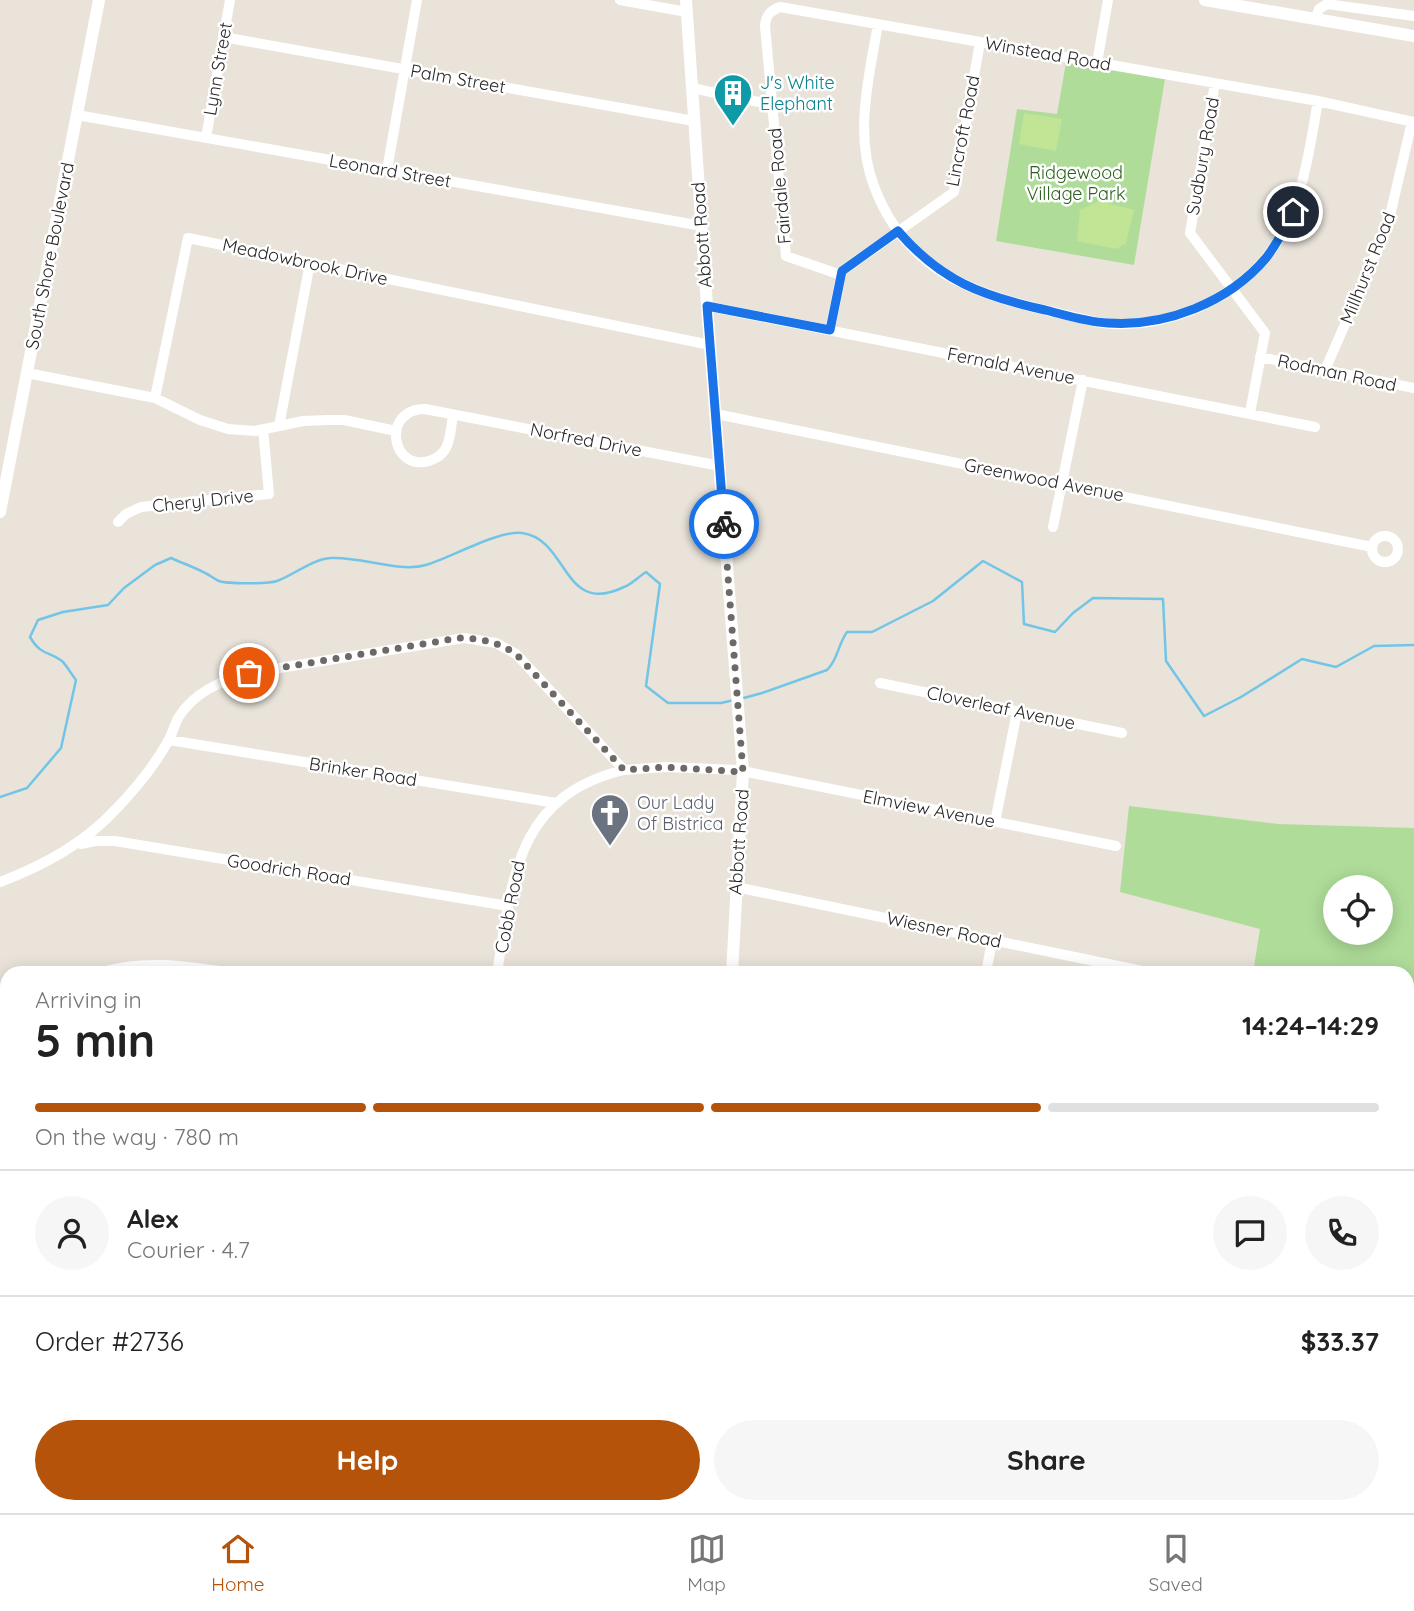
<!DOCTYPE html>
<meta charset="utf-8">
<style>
body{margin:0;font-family:Quicksand,sans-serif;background:#f6f6f6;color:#222;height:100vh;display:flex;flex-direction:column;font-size:26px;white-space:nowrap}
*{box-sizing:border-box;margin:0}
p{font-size:23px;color:#767676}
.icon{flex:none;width:38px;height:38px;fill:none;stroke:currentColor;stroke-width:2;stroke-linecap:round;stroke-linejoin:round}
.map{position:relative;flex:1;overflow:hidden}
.side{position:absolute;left:0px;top:966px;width:1414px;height:548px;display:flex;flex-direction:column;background:#fff;border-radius:21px 21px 0 0;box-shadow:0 4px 18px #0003}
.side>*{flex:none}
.fabs{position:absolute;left:1323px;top:875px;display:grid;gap:14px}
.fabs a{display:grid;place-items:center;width:70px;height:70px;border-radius:50%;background:#fff;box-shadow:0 4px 18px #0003;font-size:35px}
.pin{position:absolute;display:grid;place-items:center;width:60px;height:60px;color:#fff;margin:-30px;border:4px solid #fff;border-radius:50%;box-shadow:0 2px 7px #0007}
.courier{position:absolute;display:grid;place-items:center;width:70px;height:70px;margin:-35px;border:5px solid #1a73e8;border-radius:50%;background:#fff;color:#222;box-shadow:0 2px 9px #0007}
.head em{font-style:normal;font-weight:700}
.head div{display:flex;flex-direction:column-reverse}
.head{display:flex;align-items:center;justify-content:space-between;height:119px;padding:0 35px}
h1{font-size:46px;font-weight:700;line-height:52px}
.bar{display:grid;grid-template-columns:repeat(4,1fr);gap:10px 7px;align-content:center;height:84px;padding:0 35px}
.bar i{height:9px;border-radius:5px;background:#e0e0e0}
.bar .current{background:#b45309}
.bar p{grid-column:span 4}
.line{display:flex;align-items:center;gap:18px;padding:0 35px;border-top:2px solid #e0e0e0}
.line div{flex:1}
.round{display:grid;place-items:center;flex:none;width:74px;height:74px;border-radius:37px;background:#f6f6f6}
.cta{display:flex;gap:14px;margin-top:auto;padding:14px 35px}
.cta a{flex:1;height:80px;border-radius:42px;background:#b45309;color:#fff;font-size:28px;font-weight:700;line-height:80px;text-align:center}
.cta a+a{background:#f6f6f6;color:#222}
.tabs{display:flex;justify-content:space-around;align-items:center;height:98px;border-top:2px solid #e0e0e0;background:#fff;font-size:19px;color:#767676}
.tabs a{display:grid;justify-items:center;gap:4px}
.tabs .current{color:#b45309}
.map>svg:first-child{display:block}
.green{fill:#afdd99;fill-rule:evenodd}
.pitch{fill:#c1e495}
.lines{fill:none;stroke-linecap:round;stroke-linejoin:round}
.stream{stroke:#72c5e6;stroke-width:2.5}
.minor{stroke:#fff;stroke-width:10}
.tertiary{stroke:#fff;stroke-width:12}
.done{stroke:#6c6966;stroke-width:7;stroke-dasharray:0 12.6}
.route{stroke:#1a73e8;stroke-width:9}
.labels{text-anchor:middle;stroke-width:5;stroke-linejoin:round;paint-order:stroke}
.street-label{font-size:18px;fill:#282828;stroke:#fff}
.culture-label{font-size:18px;fill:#0d838f;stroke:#fff;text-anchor:start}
.park-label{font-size:18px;fill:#2a5f1d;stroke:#fff}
.worship-label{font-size:18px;fill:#5b616d;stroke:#fff;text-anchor:start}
</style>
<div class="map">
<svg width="1414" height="1513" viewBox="0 0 1414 1513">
<rect width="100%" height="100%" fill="#e9e3da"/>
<path class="green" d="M 1066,63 L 1165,79 L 1134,265 L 996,241 L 1017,109 L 1057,114 Z
M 1129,806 L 1278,824 L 1414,828 L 1414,1112 L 1407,1111 L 1407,973 L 1253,973 L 1260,929 L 1120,892 ZM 1381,887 L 1381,933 L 1335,933 L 1335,887 Z
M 1407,1307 L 1414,1309 L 1414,1513 L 1170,1513 L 1171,1507 L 1407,1507 Z"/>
<path class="pitch" d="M 1024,113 L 1062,119 L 1056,151 L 1019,144 Z
M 1099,201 L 1134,210 L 1126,243 L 1116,249 L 1077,241 L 1080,210 Z"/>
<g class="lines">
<path class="stream" d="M 740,699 L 762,693 L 827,670 C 838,660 838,644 847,632 L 872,632 L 933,601 L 983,561 L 1022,582 L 1024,624 L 1055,632 L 1073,613 L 1093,598 L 1163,599 L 1166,661 L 1204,716 L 1241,697 L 1302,659 L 1336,667 L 1374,646 L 1414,645
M 0,797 L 27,788 L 61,748 L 76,680 C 72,675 67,666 62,661 C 49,651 41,656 30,637 L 38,620 L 63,612 L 108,605 L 124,588 L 155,565 L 171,558 C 182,563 194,567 205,573 C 210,575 214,579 219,581 C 227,584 269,584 277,581 C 294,575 312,559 331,558 C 361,556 398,573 426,565 C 450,558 499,530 522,533 C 569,539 562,617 624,587 C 632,584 638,577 646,572 L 660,584 L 646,686 L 668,703 L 721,703 L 734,700"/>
<path class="minor" d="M 620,0 L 687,12
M 1316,18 L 1319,9 L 1327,4 L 1414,16
M 878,24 C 869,77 854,134 874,186 C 904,267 968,293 1045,310 C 1064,314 1083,320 1102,323 C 1161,330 1226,304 1264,260 C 1302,215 1308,157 1318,101
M 223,37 L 694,121
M 1097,63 L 1108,0
M 1215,83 L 1190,233 L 1265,333 L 1250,413
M 692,88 L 773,105
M 77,115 L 702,226
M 206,138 L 230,0
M 387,170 L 417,0
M 841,275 L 786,256 L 765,26 C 766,15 770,11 780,7 L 1318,101 L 1414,122
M 707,306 L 1315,427
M 830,330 L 842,271 L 954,192 L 980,42
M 1260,357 L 1414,388
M 1325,370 L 1387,228 L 1412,122
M 27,373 L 155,398 L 200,420 L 228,429 L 255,431 L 303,421 L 328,420 L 344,420 L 396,431
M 155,398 L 188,238 L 710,345
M 716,414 L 1372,547
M 453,415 C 451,426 451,438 446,448 C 442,455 436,459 429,461 C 391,472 381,409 425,409 L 720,466
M 279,426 L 310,263
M 118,522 L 126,514 L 141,507 L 269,494 L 263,429
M 1053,527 L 1083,380
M1372 549a13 13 0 1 1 26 0a13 13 0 1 1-26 0Z
M 880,683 L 1122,733
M 169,740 L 556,803
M 995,822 L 1017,712
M 81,844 L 95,841 L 115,841 L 508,906
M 0,882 C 45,865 85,843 118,807 C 136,788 154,766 167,743 C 172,735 174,726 178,718 C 194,692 221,681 249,673 L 464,638 L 496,643 L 516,654 L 624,770 L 665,767 L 737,770 L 1116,846
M 736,887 L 1152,973
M 99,973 C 144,959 186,966 232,973
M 497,973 C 512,881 515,796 624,770
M 986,973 L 992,941
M 0,998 L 7,997
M 1407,1293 L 1414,1294
M 0,1371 L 7,1373
M 1082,1507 L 1114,1513
M 0,1511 L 16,1513
M 392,1513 L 393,1507"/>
<path class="tertiary" d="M 686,0 L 707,306 L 743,772 L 732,973
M 1205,0 L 1414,36
M 0,512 L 99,0
M 0,1034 L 7,1044
M 747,1507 L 747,1513"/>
</g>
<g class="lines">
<path class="done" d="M 249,673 L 459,638 C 480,638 498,642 516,654 L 624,770 L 665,767 L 743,772 L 724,524"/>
<path class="route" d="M 724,524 L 707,306 L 830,330 L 842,271 L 898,231 C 941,281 982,296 1045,310 C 1065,315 1087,322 1108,323 C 1165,327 1228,303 1266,258 C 1277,244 1285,228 1293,212"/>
</g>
<defs>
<g id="building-pin" transform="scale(2.0125)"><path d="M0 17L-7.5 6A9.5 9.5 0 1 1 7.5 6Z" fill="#0f9aa8" stroke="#fff"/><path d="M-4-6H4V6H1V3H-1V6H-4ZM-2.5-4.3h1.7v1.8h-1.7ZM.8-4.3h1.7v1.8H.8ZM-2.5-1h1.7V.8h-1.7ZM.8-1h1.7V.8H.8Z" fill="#fff"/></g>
<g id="church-pin" transform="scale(2.0125)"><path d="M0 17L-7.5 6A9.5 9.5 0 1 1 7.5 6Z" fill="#6b7280" stroke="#fff"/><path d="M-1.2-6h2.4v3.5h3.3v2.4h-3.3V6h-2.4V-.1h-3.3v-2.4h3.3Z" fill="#fff"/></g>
</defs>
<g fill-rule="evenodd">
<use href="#building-pin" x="733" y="93"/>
<use href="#church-pin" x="610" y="813"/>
</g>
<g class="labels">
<g class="street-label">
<text transform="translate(1048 54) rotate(10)" y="6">Winstead Road</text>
<text transform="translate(218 69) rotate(-80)" y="6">Lynn Street</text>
<text transform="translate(458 79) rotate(10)" y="6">Palm Street</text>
<text transform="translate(963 131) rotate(-79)" y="6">Lincroft Road</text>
<text transform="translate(1203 156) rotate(-80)" y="6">Sudbury Road</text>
<text transform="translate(390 171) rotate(10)" y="6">Leonard Street</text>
<text transform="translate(780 186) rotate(-95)" y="6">Fairdale Road</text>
<text transform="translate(702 235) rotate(-94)" y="6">Abbott Road</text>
<text transform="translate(50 256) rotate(-79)" y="6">South Shore Boulevard</text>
<text transform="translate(305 262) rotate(12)" y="6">Meadowbrook Drive</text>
<text transform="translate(1368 268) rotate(-68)" y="6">Millhurst Road</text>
<text transform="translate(1011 366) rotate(11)" y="6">Fernald Avenue</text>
<text transform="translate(1337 373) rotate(12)" y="6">Rodman Road</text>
<text transform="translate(586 440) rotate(11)" y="6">Norfred Drive</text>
<text transform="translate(1044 480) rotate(11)" y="6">Greenwood Avenue</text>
<text transform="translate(203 501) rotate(-6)" y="6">Cheryl Drive</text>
<text transform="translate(1001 708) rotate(12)" y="6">Cloverleaf Avenue</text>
<text transform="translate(363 772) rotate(9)" y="6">Brinker Road</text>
<text transform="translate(929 809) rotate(11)" y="6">Elmview Avenue</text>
<text transform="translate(739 842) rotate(-86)" y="6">Abbott Road</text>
<text transform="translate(289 870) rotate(9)" y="6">Goodrich Road</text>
<text transform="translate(510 907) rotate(-79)" y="6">Cobb Road</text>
<text transform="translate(944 930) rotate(12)" y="6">Wiesner Road</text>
</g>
<g class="culture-label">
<text x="760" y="89">J's White<tspan x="760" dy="21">Elephant</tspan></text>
</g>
<g class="park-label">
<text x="1076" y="179">Ridgewood<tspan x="1076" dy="21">Village Park</tspan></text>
</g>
<g class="worship-label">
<text x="637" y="809">Our Lady<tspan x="637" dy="21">Of Bistrica</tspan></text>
</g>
</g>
</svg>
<div class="fabs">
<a><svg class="icon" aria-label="locate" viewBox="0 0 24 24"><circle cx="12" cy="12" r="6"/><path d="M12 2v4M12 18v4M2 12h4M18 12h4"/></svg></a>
</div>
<div class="pin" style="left:249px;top:673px;background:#ea580c"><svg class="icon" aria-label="bag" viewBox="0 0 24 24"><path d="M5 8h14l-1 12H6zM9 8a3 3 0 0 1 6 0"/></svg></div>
<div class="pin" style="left:1293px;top:212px;background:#1f2937"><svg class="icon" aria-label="home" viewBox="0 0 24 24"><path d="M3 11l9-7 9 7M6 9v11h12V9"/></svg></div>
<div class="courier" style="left:724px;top:524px"><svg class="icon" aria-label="bike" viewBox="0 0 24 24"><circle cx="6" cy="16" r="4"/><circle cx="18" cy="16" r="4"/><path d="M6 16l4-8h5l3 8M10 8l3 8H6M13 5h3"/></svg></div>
<section class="side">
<div class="head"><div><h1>5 min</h1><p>Arriving in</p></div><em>14:24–14:29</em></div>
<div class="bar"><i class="current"></i><i class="current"></i><i class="current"></i><i></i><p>On the way · 780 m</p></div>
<div class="line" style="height:126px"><a class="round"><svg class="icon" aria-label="person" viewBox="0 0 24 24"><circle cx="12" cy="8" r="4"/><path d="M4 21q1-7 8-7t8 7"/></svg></a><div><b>Alex</b><p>Courier · 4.7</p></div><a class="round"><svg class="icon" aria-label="chat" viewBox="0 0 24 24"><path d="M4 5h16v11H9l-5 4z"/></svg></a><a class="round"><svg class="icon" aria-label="phone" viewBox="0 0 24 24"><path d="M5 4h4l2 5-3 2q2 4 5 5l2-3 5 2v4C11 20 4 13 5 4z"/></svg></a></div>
<div class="line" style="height:91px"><div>Order #2736</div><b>$33.37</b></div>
<div class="cta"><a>Help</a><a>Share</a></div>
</section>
</div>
<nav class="tabs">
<a class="current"><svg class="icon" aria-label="home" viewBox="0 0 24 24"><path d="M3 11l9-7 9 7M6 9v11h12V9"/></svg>Home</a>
<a><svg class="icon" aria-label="map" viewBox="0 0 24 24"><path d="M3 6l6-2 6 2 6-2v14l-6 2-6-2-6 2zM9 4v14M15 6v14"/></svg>Map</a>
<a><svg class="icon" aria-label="saved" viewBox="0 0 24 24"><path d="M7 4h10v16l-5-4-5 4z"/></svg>Saved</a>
</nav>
